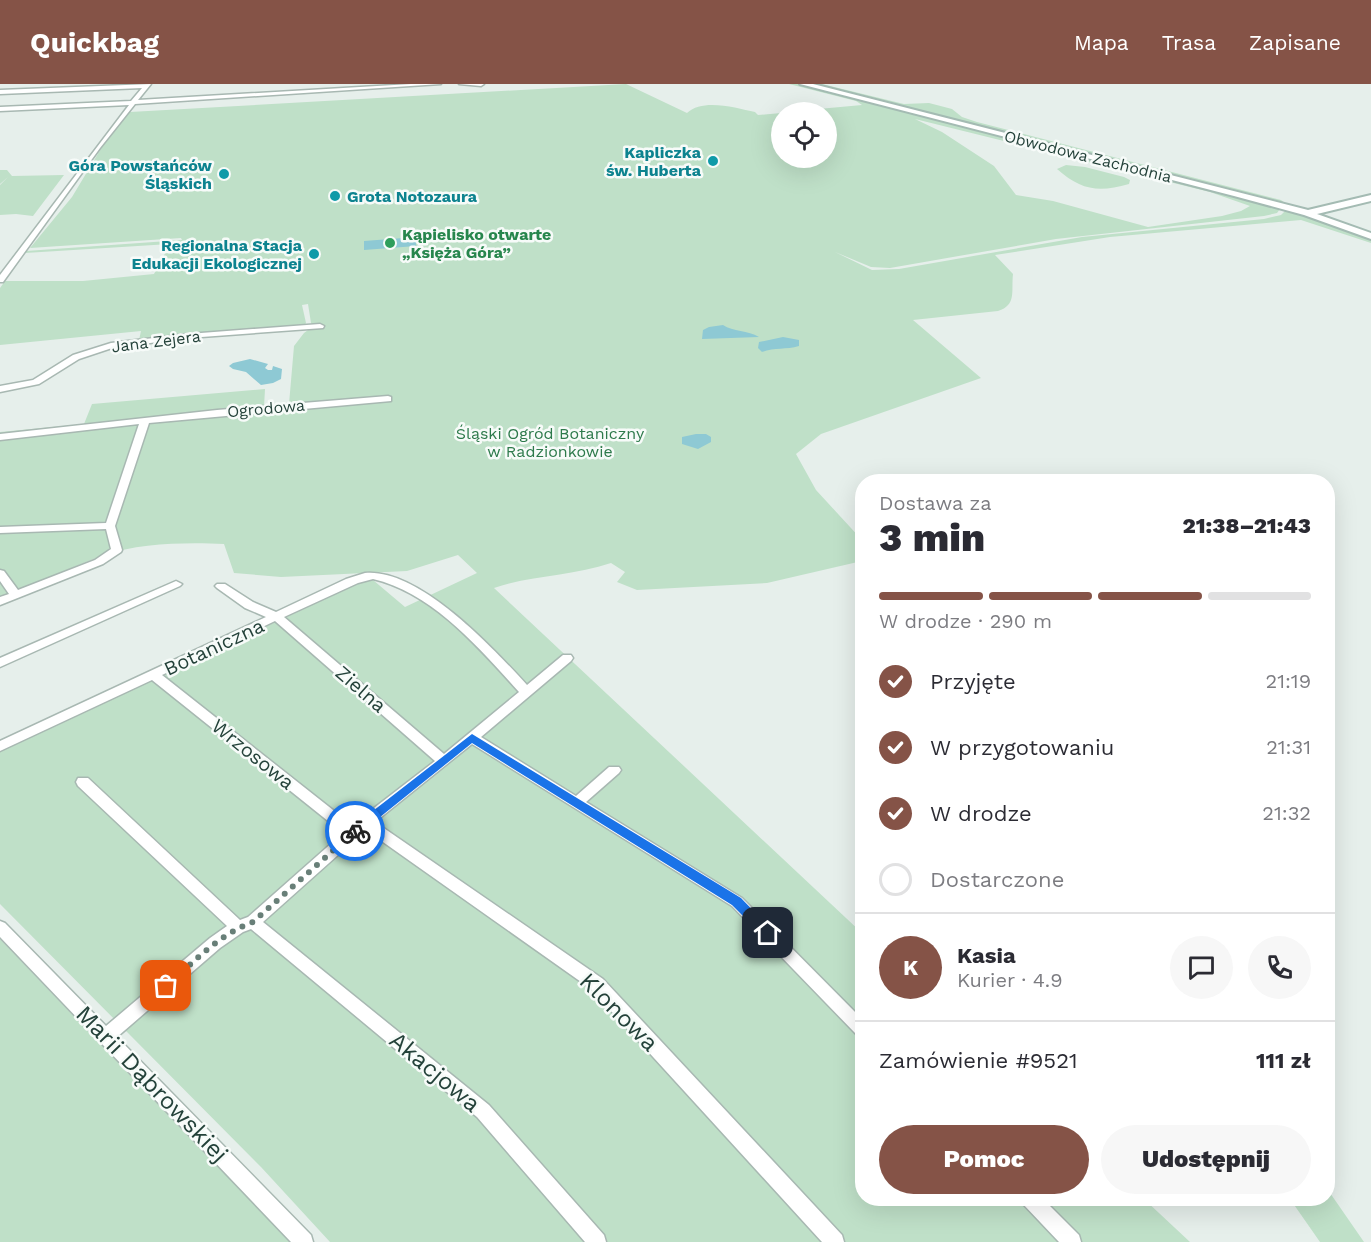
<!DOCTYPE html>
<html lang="pl">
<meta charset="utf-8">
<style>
body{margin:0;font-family:"Work Sans",sans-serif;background:#f7f7f7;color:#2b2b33;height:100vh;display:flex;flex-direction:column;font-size:22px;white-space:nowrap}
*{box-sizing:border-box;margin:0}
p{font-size:20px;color:#7c7c81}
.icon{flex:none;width:33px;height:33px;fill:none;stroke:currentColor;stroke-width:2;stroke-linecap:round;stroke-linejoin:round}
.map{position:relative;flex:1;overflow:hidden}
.details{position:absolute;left:855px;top:390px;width:480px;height:732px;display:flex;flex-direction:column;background:#fff;border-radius:24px;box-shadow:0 6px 24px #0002}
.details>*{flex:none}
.fabs{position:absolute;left:771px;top:18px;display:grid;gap:12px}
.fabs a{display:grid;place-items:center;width:66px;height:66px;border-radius:50%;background:#fff;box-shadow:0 6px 24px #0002;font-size:30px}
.pin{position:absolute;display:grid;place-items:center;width:51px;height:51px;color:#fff;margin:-26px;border-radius:12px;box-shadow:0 3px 9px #0006}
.courier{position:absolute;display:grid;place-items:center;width:60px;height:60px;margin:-30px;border:4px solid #1a73e8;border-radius:50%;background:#fff;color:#222;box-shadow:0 2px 8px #0007}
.head em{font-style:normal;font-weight:800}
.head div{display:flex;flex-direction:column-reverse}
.head{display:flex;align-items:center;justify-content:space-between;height:102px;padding:0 24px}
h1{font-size:39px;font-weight:800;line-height:45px}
.bar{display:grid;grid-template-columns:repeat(4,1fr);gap:9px 6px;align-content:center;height:72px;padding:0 24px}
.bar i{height:8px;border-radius:4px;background:#e1e1e2}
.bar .selected{background:#855347}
.bar p{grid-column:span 4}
.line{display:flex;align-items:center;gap:15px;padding:0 24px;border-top:2px solid #e1e1e2}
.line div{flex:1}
.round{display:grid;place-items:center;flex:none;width:63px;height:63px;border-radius:32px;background:#f7f7f7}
ol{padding:0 24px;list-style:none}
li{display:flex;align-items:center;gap:18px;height:66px}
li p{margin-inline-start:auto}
li .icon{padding:6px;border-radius:50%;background:#855347;color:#fff;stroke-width:4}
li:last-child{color:#7c7c81}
li i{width:33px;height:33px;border:3px solid #e1e1e2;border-radius:50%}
.cta{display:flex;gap:12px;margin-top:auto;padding:12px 24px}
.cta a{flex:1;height:69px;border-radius:36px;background:#855347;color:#fff;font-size:24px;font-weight:800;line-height:69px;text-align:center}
.cta a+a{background:#f7f7f7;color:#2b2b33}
header{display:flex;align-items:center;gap:36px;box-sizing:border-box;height:84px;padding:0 30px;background:#855347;color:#fff}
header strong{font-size:28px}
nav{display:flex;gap:33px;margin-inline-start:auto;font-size:21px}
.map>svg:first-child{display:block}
.green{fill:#bfe0c8;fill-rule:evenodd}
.water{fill:#8ec9d4}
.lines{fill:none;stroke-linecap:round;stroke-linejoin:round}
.street-casing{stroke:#a8b8b2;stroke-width:3}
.secondary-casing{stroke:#a4bbb3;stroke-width:4}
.street{fill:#fff;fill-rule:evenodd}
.secondary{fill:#fff;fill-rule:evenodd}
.route{fill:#1a73e8}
.done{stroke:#687f78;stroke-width:6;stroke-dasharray:0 10.8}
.culture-dot{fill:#0f9aa8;stroke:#f7fbf9;stroke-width:2}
.leisure-dot{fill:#2e9e5b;stroke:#f7fbf9;stroke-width:2}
.labels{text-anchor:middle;stroke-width:5;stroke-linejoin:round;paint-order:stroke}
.far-culture-label{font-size:16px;font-weight:bold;fill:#0d838f;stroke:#f7fbf9;text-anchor:end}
.far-street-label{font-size:16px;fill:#24423a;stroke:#f7fbf9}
.far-leisure-label{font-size:16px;font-weight:bold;fill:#27864d;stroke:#f7fbf9;text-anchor:start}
.far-park-label{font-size:16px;fill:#2d7a4b;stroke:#f7fbf9}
.street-label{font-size:20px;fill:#24423a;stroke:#f7fbf9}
.near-street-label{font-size:24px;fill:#24423a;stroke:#f7fbf9}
</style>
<header>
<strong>Quickbag</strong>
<nav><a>Mapa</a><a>Trasa</a><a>Zapisane</a></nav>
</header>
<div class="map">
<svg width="1371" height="1158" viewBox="0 0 1371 1158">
<rect width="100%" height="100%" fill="#e6efeb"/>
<path class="green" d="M 626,0 L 687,29 C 703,14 736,24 755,28 L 758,31 L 781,29 L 782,74 L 826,74 L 826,28 L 786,28 L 862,21 L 856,17 L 789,0 L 798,0 L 1208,104 L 1280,125 L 1277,129 L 1264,132 L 1056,155 L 890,184 L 871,183 L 835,168 L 872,186 L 899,185 L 1082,153 L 1264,135 L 1281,131 L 1287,125 L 1371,154 L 1371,159 L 1301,136 L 1110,153 L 995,171 L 1013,190 C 1011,207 1017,221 998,227 L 913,236 L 981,294 L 821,350 L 796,370 L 816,406 L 862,456 L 862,477 L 767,499 L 637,506 L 617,498 L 625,488 L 611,479 C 573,492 532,491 494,504 L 862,849 L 862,1114 L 1144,1115 L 1190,1158 L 330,1158 L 261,1083 L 0,820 L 0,666 L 366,496 L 373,496 L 405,523 L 477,489 L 458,471 L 407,487 L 281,493 L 234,489 L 224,460 C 188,458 139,459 104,471 C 69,484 35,500 0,514 L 0,348 L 84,340 L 92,320 L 265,305 L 264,323 L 289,320 L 294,262 L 304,249 L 315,241 L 311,239 L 308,220 L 302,221 L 306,239 L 304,242 L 139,256 L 141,247 L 0,261 L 0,204 L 5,197 L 83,197 L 154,190 L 170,160 L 25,169 L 26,167 L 182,156 L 181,154 L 30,164 L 72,113 L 102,63 L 130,28 ZM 915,35 L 1210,108 L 1250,122 L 1241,127 L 1222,132 L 1148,143 L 1053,117 L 1016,111 L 994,82 L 942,48 Z
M 811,0 L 822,0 L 904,20 L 929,19 L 952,25 L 962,33 L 977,38 L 1281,116 L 1285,119 Z
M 1066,81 L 1085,83 L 1124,93 L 1130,96 L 1129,100 C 1098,109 1081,106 1057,85 Z
M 0,86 L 7,86 L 12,92 L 64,91 L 33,132 L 16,130 L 0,131 L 0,101 L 8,93 L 0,100 Z
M 0,855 L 290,1158 L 0,1158 Z
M 1328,1106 L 1364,1158 L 1320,1158 L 1290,1115 L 1328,1114 Z"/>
<path class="water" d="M 416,153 L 416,162 L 364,166 L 364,157 Z
M 723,241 C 733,248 748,246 759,253 L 702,255 L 703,246 L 709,243 Z
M 783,253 L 799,256 L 799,262 C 786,266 775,263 762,268 L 758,264 L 759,258 Z
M 250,275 L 268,280 L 265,284 L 268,286 L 272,286 L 273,282 L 282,285 L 281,295 L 273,299 L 261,301 L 246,288 L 233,285 L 229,282 L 233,279 Z
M 696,350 L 706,350 L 711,353 L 711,358 L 698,365 L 682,360 L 682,353 Z"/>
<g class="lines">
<g class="street-casing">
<path id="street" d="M 151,0 L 138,16 L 411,0 L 441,0 L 135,20 L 100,64 L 3,198 L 0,198 L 0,191 L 129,21 L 0,27 L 0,23 L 131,17 L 142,4 L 0,10 L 0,6 Z
M 459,0 L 484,0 L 481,2 Z
M 320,240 L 324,242 L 323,244 L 188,254 L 112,264 L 79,275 L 39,300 L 0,308 L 0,302 L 33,296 L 73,271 L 111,259 L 188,250 Z
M 388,312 L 391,313 L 391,317 L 149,339 L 115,442 L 122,466 L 121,468 L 103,480 L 0,521 L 0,513 L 9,510 L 0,497 L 0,486 L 4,487 L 18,506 L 95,476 L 111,465 L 106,445 L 0,449 L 0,443 L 106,439 L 139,340 L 0,356 L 0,350 L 217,326 Z
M 365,489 C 419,484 493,564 527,601 L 563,571 L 571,571 L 573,574 L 571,577 L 481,653 L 576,712 L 609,683 L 619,683 L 621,686 L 619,689 L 586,718 L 742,814 L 862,935 L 862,952 L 856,950 L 732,822 L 472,660 L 375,738 L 603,895 L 842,1151 L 844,1158 L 822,1158 L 591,905 L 366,746 L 263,838 L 489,1021 L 604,1151 L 606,1158 L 585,1158 L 477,1033 L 251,845 L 243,848 L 220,864 L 117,953 L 311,1151 L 313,1158 L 291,1158 L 0,853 L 0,837 L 5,839 L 106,942 L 210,854 L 227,842 L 78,702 L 76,698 L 78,694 L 88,694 L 240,836 L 248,833 L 343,749 L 152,596 L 0,667 L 0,657 L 266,533 L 245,524 L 217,504 L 215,502 L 217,500 L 225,500 L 253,518 L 276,528 L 346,495 ZM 373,495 C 433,509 479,564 519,608 L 444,670 L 284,533 L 358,499 ZM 275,537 L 435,677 L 352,741 L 162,591 Z
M 176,497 L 182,500 L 180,502 L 0,583 L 0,574 Z
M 1020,1114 L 1042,1114 L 1079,1151 L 1081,1158 L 1059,1158 L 1023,1120 Z"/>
</g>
<g class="secondary-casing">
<path id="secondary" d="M 800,0 L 813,0 L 1308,126 L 1371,111 L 1371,117 L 1317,130 L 1371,149 L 1371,155 L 1304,131 L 1234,112 Z"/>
</g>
<use href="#street" class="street"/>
<use href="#secondary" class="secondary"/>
</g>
<path class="route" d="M 472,650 L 741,814 L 772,846 L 772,853 L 764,853 L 732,821 L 472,659 L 359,750 L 351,750 L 351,744 Z"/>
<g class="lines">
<path class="done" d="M 166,902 C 193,879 219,850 253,838 L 355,747"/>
</g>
<g class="culture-dot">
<circle cx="713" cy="77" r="6"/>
<circle cx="224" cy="90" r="6"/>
<circle cx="335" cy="112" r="6"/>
<circle cx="314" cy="170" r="6"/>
</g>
<circle class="leisure-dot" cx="390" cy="159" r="6"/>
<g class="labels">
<g class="far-culture-label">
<text x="701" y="74">Kapliczka<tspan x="701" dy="18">św. Huberta</tspan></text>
<text x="212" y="87">Góra Powstańców<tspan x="212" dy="18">Śląskich</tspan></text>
<text x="347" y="118" text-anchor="start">Grota Notozaura</text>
<text x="302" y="167">Regionalna Stacja<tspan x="302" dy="18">Edukacji Ekologicznej</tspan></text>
</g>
<g class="far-street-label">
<text transform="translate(1088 72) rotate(14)" y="6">Obwodowa Zachodnia</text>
<text transform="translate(156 257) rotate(-7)" y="6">Jana Zejera</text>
<text transform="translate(266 324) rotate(-5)" y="6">Ogrodowa</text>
</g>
<g class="far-leisure-label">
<text x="402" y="156">Kąpielisko otwarte<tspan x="402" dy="18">„Księża Góra”</tspan></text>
</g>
<g class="far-park-label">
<text x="550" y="355">Śląski Ogród Botaniczny<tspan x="550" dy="18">w Radzionkowie</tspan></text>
</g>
<g class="street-label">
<text transform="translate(214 563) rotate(-25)" y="7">Botaniczna</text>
<text transform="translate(361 605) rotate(41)" y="7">Zielna</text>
<text transform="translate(253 670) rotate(39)" y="7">Wrzosowa</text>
</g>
<g class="near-street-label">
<text transform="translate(619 928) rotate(45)" y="8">Klonowa</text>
<text transform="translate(435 988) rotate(40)" y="8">Akacjowa</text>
<text transform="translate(152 1000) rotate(46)" y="8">Marii Dąbrowskiej</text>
</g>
</g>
</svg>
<div class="fabs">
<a><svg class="icon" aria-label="locate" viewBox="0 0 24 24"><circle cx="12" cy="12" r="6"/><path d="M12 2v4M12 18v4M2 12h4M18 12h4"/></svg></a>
</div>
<div class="pin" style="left:166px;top:902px;background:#ea580c"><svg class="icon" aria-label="bag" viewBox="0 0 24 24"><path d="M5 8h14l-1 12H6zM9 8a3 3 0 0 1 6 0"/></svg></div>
<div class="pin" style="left:768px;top:849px;background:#1f2937"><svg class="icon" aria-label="home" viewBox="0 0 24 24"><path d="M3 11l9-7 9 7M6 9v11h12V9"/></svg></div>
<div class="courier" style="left:355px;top:747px"><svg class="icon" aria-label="bike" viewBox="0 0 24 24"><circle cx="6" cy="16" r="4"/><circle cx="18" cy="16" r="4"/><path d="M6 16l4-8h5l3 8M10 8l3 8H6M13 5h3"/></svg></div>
<section class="details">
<div class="head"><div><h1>3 min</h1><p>Dostawa za</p></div><em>21:38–21:43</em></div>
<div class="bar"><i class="selected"></i><i class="selected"></i><i class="selected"></i><i></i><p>W drodze · 290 m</p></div>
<ol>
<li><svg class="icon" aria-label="check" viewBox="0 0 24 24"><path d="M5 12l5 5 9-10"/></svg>Przyjęte<p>21:19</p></li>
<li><svg class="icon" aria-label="check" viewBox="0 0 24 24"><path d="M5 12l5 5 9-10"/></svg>W przygotowaniu<p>21:31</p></li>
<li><svg class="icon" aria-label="check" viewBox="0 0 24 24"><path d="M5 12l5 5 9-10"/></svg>W drodze<p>21:32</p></li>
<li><i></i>Dostarczone</li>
</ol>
<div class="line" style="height:108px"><b class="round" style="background:#855347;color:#fff">K</b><div><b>Kasia</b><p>Kurier · 4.9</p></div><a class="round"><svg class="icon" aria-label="chat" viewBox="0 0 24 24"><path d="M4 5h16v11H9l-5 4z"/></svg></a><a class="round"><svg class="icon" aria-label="phone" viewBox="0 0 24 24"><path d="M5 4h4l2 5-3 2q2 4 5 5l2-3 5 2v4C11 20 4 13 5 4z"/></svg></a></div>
<div class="line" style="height:78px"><div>Zamówienie #9521</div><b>111 zł</b></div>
<div class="cta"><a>Pomoc</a><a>Udostępnij</a></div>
</section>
</div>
